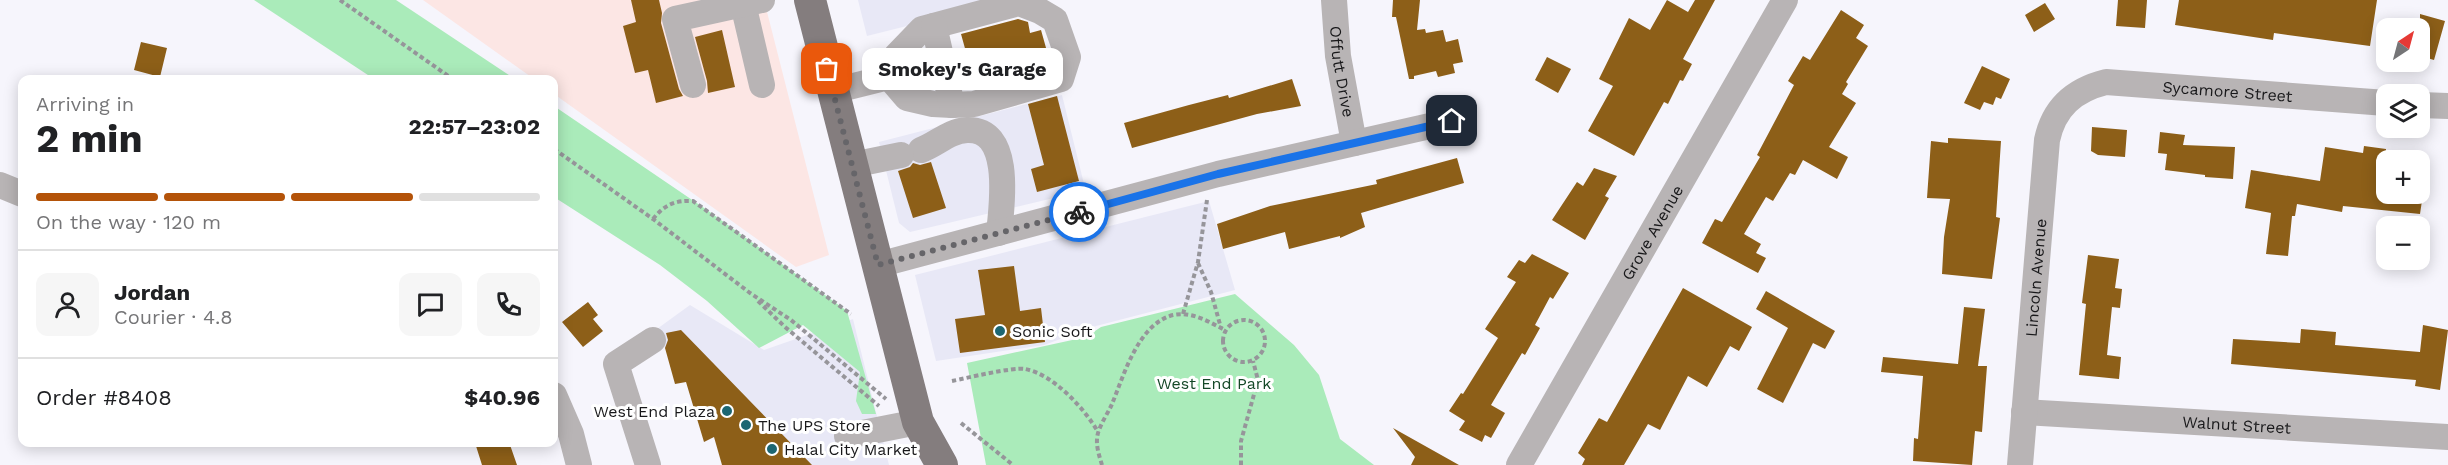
<!DOCTYPE html>
<meta charset="utf-8">
<style>
body{margin:0;font-family:"Work Sans",sans-serif;background:#f6f6f6;color:#202124;height:100vh;display:flex;flex-direction:column;font-size:22px;white-space:nowrap}
*{box-sizing:border-box;margin:0}
p{font-size:20px;color:#757577}
.icon{flex:none;width:33px;height:33px;fill:none;stroke:currentColor;stroke-width:2;stroke-linecap:round;stroke-linejoin:round}
.map{position:relative;flex:1;overflow:hidden}
.drawer{position:absolute;left:18px;top:75px;width:540px;height:372px;display:flex;flex-direction:column;background:#fff;border-radius:12px;box-shadow:0 3px 15px #0003}
.drawer>*{flex:none}
.needle{width:39px;rotate:36deg}
.controls{position:absolute;left:2376px;top:18px;display:grid;gap:12px}
.controls a{display:grid;place-items:center;width:54px;height:54px;border-radius:12px;background:#fff;box-shadow:0 3px 15px #0003;font-size:30px}
.pin{position:absolute;display:grid;place-items:center;width:51px;height:51px;color:#fff;margin:-26px;border-radius:12px;box-shadow:0 3px 9px #0006}
.courier{position:absolute;display:grid;place-items:center;width:60px;height:60px;margin:-30px;border:4px solid #1a73e8;border-radius:50%;background:#fff;color:#222;box-shadow:0 2px 8px #0007}
.bubble{position:absolute;height:42px;border-radius:12px;background:#fff;box-shadow:0 3px 15px #0003;font-size:20px;font-weight:700;line-height:42px;text-align:center}
.overview em{font-style:normal;font-weight:700}
.overview div{display:flex;flex-direction:column-reverse}
.overview{display:flex;align-items:center;justify-content:space-between;height:102px;padding:0 18px}
h1{font-size:39px;font-weight:700;line-height:45px}
.bar{display:grid;grid-template-columns:repeat(4,1fr);gap:9px 6px;align-content:center;height:72px;padding:0 18px}
.bar i{height:8px;border-radius:4px;background:#e0e0e0}
.bar .selected{background:#b45309}
.bar p{grid-column:span 4}
.line{display:flex;align-items:center;gap:15px;padding:0 18px;border-top:2px solid #e0e0e0}
.line div{flex:1}
.round{display:grid;place-items:center;flex:none;width:63px;height:63px;border-radius:12px;background:#f6f6f6}
.map>svg:first-child{display:block}
.built{fill:#e8e8f6}
.industrial{fill:#fce6e4}
.green{fill:#aaebba}
.building{fill:#8d5f18}
.lines{fill:none;stroke-linecap:round;stroke-linejoin:round}
.path{stroke:#96959a;stroke-width:4;stroke-dasharray:4.5 3;stroke-linecap:butt}
.minor{stroke:#b8b4b5;stroke-width:26}
.major{stroke:#847d7e;stroke-width:32}
.done{stroke:#666569;stroke-width:6;stroke-dasharray:0 10.8}
.route{stroke:#1a73e8;stroke-width:8}
.poi-dot{fill:#1c6672;stroke:#fff;stroke-width:2}
.labels{text-anchor:middle;stroke-width:6;stroke-linejoin:round;paint-order:stroke}
.street-label{font-size:16px;fill:#18181a;stroke:#fff}
.poi-label{font-size:16px;fill:#18181a;stroke:#fff;text-anchor:start}
.park-label{font-size:16px;fill:#144827;stroke:#fff}
</style>
<div class="map">
<svg width="2448" height="465" viewBox="0 0 2448 465">
<rect width="100%" height="100%" fill="#f6f5fc"/>
<path class="built" d="M 858,0 L 1011,0 L 867,36 Z
M 1062,95 L 1085,188 L 1083,191 L 910,232 L 899,223 L 879,142 Z
M 1209,201 L 1235,290 L 1096,326 L 1044,345 L 936,361 L 915,275 Z
M 690,305 L 764,350 L 853,319 L 889,465 L 743,465 L 684,365 L 650,334 Z"/>
<path class="industrial" d="M 423,0 L 764,0 L 829,255 L 796,267 L 554,94 L 554,80 L 534,79 Z"/>
<path class="green" d="M 254,0 L 396,0 L 515,79 L 374,79 Z
M 554,106 L 707,210 L 847,311 L 876,414 L 862,414 L 856,401 L 860,372 L 803,325 L 759,348 L 707,301 L 660,265 L 554,197 Z
M 1235,294 L 1294,345 L 1319,375 L 1340,439 L 1374,465 L 986,465 L 967,363 L 1086,337 L 1101,327 Z"/>
<path class="building" d="M 631,0 L 659,0 L 662,13 L 661,23 L 679,89 L 683,96 L 656,103 L 648,70 L 635,73 L 623,26 L 636,22 Z
M 1393,0 L 1420,0 L 1417,30 L 1425,29 L 1426,33 L 1443,30 L 1446,42 L 1458,39 L 1463,62 L 1453,64 L 1455,73 L 1438,77 L 1436,71 L 1414,76 L 1414,79 L 1409,79 L 1396,17 L 1392,17 Z
M 1667,0 L 1688,12 L 1695,0 L 1715,0 L 1683,59 L 1692,64 L 1683,81 L 1680,80 L 1668,104 L 1664,102 L 1634,156 L 1588,131 L 1613,86 L 1599,79 L 1629,18 L 1650,30 Z
M 2118,0 L 2147,0 L 2145,28 L 2116,26 Z
M 2179,0 L 2377,0 L 2370,46 L 2274,33 L 2273,40 L 2175,25 Z
M 2045,3 L 2055,19 L 2034,32 L 2025,15 Z
M 1841,10 L 1864,25 L 1856,38 L 1868,46 L 1846,82 L 1848,84 L 1842,94 L 1856,103 L 1829,147 L 1848,157 L 1837,179 L 1803,160 L 1795,175 L 1790,173 L 1773,201 L 1766,197 L 1744,234 L 1761,244 L 1756,253 L 1766,258 L 1758,273 L 1702,243 L 1715,219 L 1722,222 L 1760,157 L 1757,155 L 1794,85 L 1788,81 L 1803,56 L 1810,60 Z
M 2420,14 L 2445,21 L 2434,60 L 2420,56 Z
M 1018,19 L 1028,22 L 1030,33 L 1041,30 L 1048,55 L 1037,58 L 1040,70 L 975,88 L 971,72 L 960,75 L 956,54 L 966,52 L 961,34 Z
M 722,30 L 735,87 L 708,93 L 707,81 L 695,37 Z
M 141,42 L 167,48 L 160,77 L 134,70 Z
M 1547,57 L 1571,69 L 1558,93 L 1535,80 Z
M 1982,66 L 2010,79 L 2001,99 L 1996,97 L 1993,105 L 1984,102 L 1980,110 L 1964,103 Z
M 1292,79 L 1301,106 L 1257,114 L 1132,148 L 1124,123 L 1189,105 L 1228,95 L 1229,98 Z
M 1057,96 L 1079,181 L 1037,192 L 1031,169 L 1044,165 L 1028,104 Z
M 2092,127 L 2127,130 L 2125,157 L 2098,155 L 2091,151 Z
M 2160,132 L 2185,135 L 2183,145 L 2235,147 L 2233,179 L 2205,177 L 2205,175 L 2165,170 L 2167,154 L 2158,153 Z
M 1948,138 L 2001,141 L 1996,217 L 2000,218 L 1992,279 L 1942,274 L 1944,237 L 1950,199 L 1927,198 L 1931,141 L 1948,143 Z
M 2364,146 L 2386,149 L 2386,194 L 2423,194 L 2420,214 L 2343,206 L 2342,212 L 2297,204 L 2295,216 L 2292,216 L 2288,256 L 2266,254 L 2271,213 L 2245,208 L 2251,170 L 2320,181 L 2325,147 L 2363,153 Z
M 1457,158 L 1464,183 L 1361,213 L 1365,227 L 1340,238 L 1340,236 L 1289,249 L 1285,232 L 1223,249 L 1217,224 L 1270,206 L 1377,184 L 1376,180 Z
M 931,162 L 946,208 L 913,218 L 898,171 L 910,167 L 913,163 L 920,165 Z
M 1594,168 L 1617,176 L 1605,196 L 1609,198 L 1585,240 L 1552,220 L 1577,182 L 1583,186 Z
M 1532,254 L 1569,273 L 1553,299 L 1550,297 L 1535,325 L 1540,328 L 1525,355 L 1522,353 L 1491,405 L 1505,413 L 1491,438 L 1485,435 L 1482,442 L 1459,430 L 1465,421 L 1449,411 L 1461,393 L 1463,394 L 1498,338 L 1485,329 L 1516,282 L 1507,277 L 1519,260 L 1525,263 Z
M 2088,255 L 2119,259 L 2115,288 L 2122,289 L 2120,308 L 2112,307 L 2107,355 L 2121,357 L 2119,379 L 2079,375 L 2086,304 L 2082,303 Z
M 1014,266 L 1020,311 L 1041,308 L 1045,342 L 960,353 L 955,319 L 985,315 L 978,270 Z
M 1683,288 L 1752,327 L 1739,351 L 1730,346 L 1707,387 L 1688,376 L 1660,430 L 1648,424 L 1624,465 L 1582,465 L 1585,459 L 1578,453 L 1599,418 L 1607,422 Z
M 1766,291 L 1835,331 L 1825,349 L 1813,343 L 1783,403 L 1757,389 L 1788,328 L 1756,309 Z
M 588,302 L 598,315 L 593,319 L 603,331 L 583,347 L 562,322 Z
M 1964,307 L 1985,309 L 1978,366 L 1987,366 L 1982,432 L 1975,431 L 1972,465 L 1913,461 L 1914,438 L 1918,439 L 1923,376 L 1881,372 L 1883,357 L 1958,364 Z
M 2423,325 L 2448,330 L 2440,390 L 2415,386 L 2416,380 L 2231,364 L 2233,339 L 2300,343 L 2301,329 L 2336,332 L 2335,345 L 2420,352 Z
M 681,330 L 812,465 L 722,465 L 714,437 L 704,442 L 686,382 L 675,384 L 665,348 L 668,340 L 666,333 Z
M 1393,428 L 1459,465 L 1411,465 L 1415,457 Z
M 486,442 L 509,442 L 517,465 L 482,465 L 476,446 Z"/>
<g class="lines">
<path class="path" d="M 340,0 L 454,80
M 554,149 L 653,219 L 750,293 L 791,320 L 886,399
M 653,219 C 664,205 675,200 693,201 L 851,314
M 1198,263 L 1211,292 L 1221,328
M 758,301 L 785,327 L 879,406
M 1183,314 L 1198,262 L 1207,200
M1223 341a21 21 0 1 1 42 0a21 21 0 1 1-42 0Z
M 952,381 C 967,378 1012,367 1025,369 C 1053,374 1085,409 1098,432
M 961,423 L 1013,465
M 1102,465 C 1099,455 1095,444 1098,433 C 1101,423 1108,413 1112,404 C 1124,375 1138,324 1173,315 C 1192,311 1209,322 1225,330
M 1241,465 L 1241,441 L 1258,380 L 1253,361"/>
<g class="minor">
<path id="s1" d="M 1334,0 L 1338,56 L 1354,143"/>
<path d="M 1019,3 L 1040,11 L 1055,20 L 1068,57 L 1061,79 L 974,104 L 952,105 L 933,104 L 907,98 L 889,77 L 896,56 L 922,29 Z"/>
<path d="M 743,4 L 762,85"/>
<path d="M 934,26 L 952,105"/>
<path d="M 693,85 L 675,19 L 762,0"/>
<path d="M 833,91 L 889,77"/>
<path d="M 2420,105 L 2448,106"/>
<path d="M 921,150 C 937,144 949,131 967,130 C 1013,128 1002,205 999,233"/>
<path d="M 852,165 L 901,155"/>
<path d="M 0,185 L 22,194"/>
<path d="M 878,265 L 1218,174 L 1452,121"/>
<path d="M 554,395 L 571,434 L 579,465"/>
<path id="s2" d="M 2024,412 L 2448,437"/>
<path d="M 847,436 L 918,422"/>
<path d="M 648,465 L 616,364 L 653,340"/>
<path id="s3" d="M 1519,465 L 1785,0"/>
<path id="s4" d="M 2020,465 L 2047,140 C 2054,107 2074,90 2106,82 L 2386,103"/>
</g>
<path class="major" d="M 810,0 L 918,422 L 942,465"/>
</g>
<g class="lines">
<path class="done" d="M 827,69 L 878,265 L 1079,212"/>
<path class="route" d="M 1079,212 L 1218,174 L 1452,121"/>
</g>
<g class="poi-dot">
<circle cx="1000" cy="331" r="6"/>
<circle cx="727" cy="411" r="6"/>
<circle cx="746" cy="425" r="6"/>
<circle cx="772" cy="449" r="6"/>
</g>
<g class="labels">
<g class="street-label">
<text dy="6" stroke="none"><textPath href="#s1" startOffset="72">Offutt Drive</textPath></text>
<text dy="6" stroke="none"><textPath href="#s4" startOffset="536">Sycamore Street</textPath></text>
<text dy="6" stroke="none"><textPath href="#s3" startOffset="268">Grove Avenue</textPath></text>
<text dy="6" stroke="none"><textPath href="#s4" startOffset="188">Lincoln Avenue</textPath></text>
<text dy="6" stroke="none"><textPath href="#s2" startOffset="213">Walnut Street</textPath></text>
</g>
<g class="poi-label">
<text x="1012" y="337">Sonic Soft</text>
<text x="715" y="417" text-anchor="end">West End Plaza</text>
<text x="758" y="431">The UPS Store</text>
<text x="784" y="455">Halal City Market</text>
</g>
<g class="park-label">
<text x="1214" y="389">West End Park</text>
</g>
</g>
</svg>
<div class="controls">
<a><svg class="needle" viewBox="-14 -14 28 28"><path d="M0-13l5 13h-10z" fill="#e53935"/><path d="M0 13l5-13h-10z" fill="#757577"/></svg></a>
<a><svg class="icon" aria-label="layers" viewBox="0 0 24 24"><path d="M12 4l9 5-9 5-9-5zM3 14l9 5 9-5"/></svg></a>
<a>+</a>
<a>−</a>
</div>
<div class="pin" style="left:827px;top:69px;background:#ea580c"><svg class="icon" aria-label="bag" viewBox="0 0 24 24"><path d="M5 8h14l-1 12H6zM9 8a3 3 0 0 1 6 0"/></svg></div>
<div class="pin" style="left:1452px;top:121px;background:#1f2937"><svg class="icon" aria-label="home" viewBox="0 0 24 24"><path d="M3 11l9-7 9 7M6 9v11h12V9"/></svg></div>
<div class="courier" style="left:1079px;top:212px"><svg class="icon" aria-label="bike" viewBox="0 0 24 24"><circle cx="6" cy="16" r="4"/><circle cx="18" cy="16" r="4"/><path d="M6 16l4-8h5l3 8M10 8l3 8H6M13 5h3"/></svg></div>
<div class="bubble" style="left:862px;top:48px;width:201px">Smokey's Garage</div>
<section class="drawer">
<div class="overview"><div><h1>2 min</h1><p>Arriving in</p></div><em>22:57–23:02</em></div>
<div class="bar"><i class="selected"></i><i class="selected"></i><i class="selected"></i><i></i><p>On the way · 120 m</p></div>
<div class="line" style="height:108px"><a class="round"><svg class="icon" aria-label="person" viewBox="0 0 24 24"><circle cx="12" cy="8" r="4"/><path d="M4 21q1-7 8-7t8 7"/></svg></a><div><b>Jordan</b><p>Courier · 4.8</p></div><a class="round"><svg class="icon" aria-label="chat" viewBox="0 0 24 24"><path d="M4 5h16v11H9l-5 4z"/></svg></a><a class="round"><svg class="icon" aria-label="phone" viewBox="0 0 24 24"><path d="M5 4h4l2 5-3 2q2 4 5 5l2-3 5 2v4C11 20 4 13 5 4z"/></svg></a></div>
<div class="line" style="height:78px"><div>Order #8408</div><b>$40.96</b></div>
</section>
</div>
